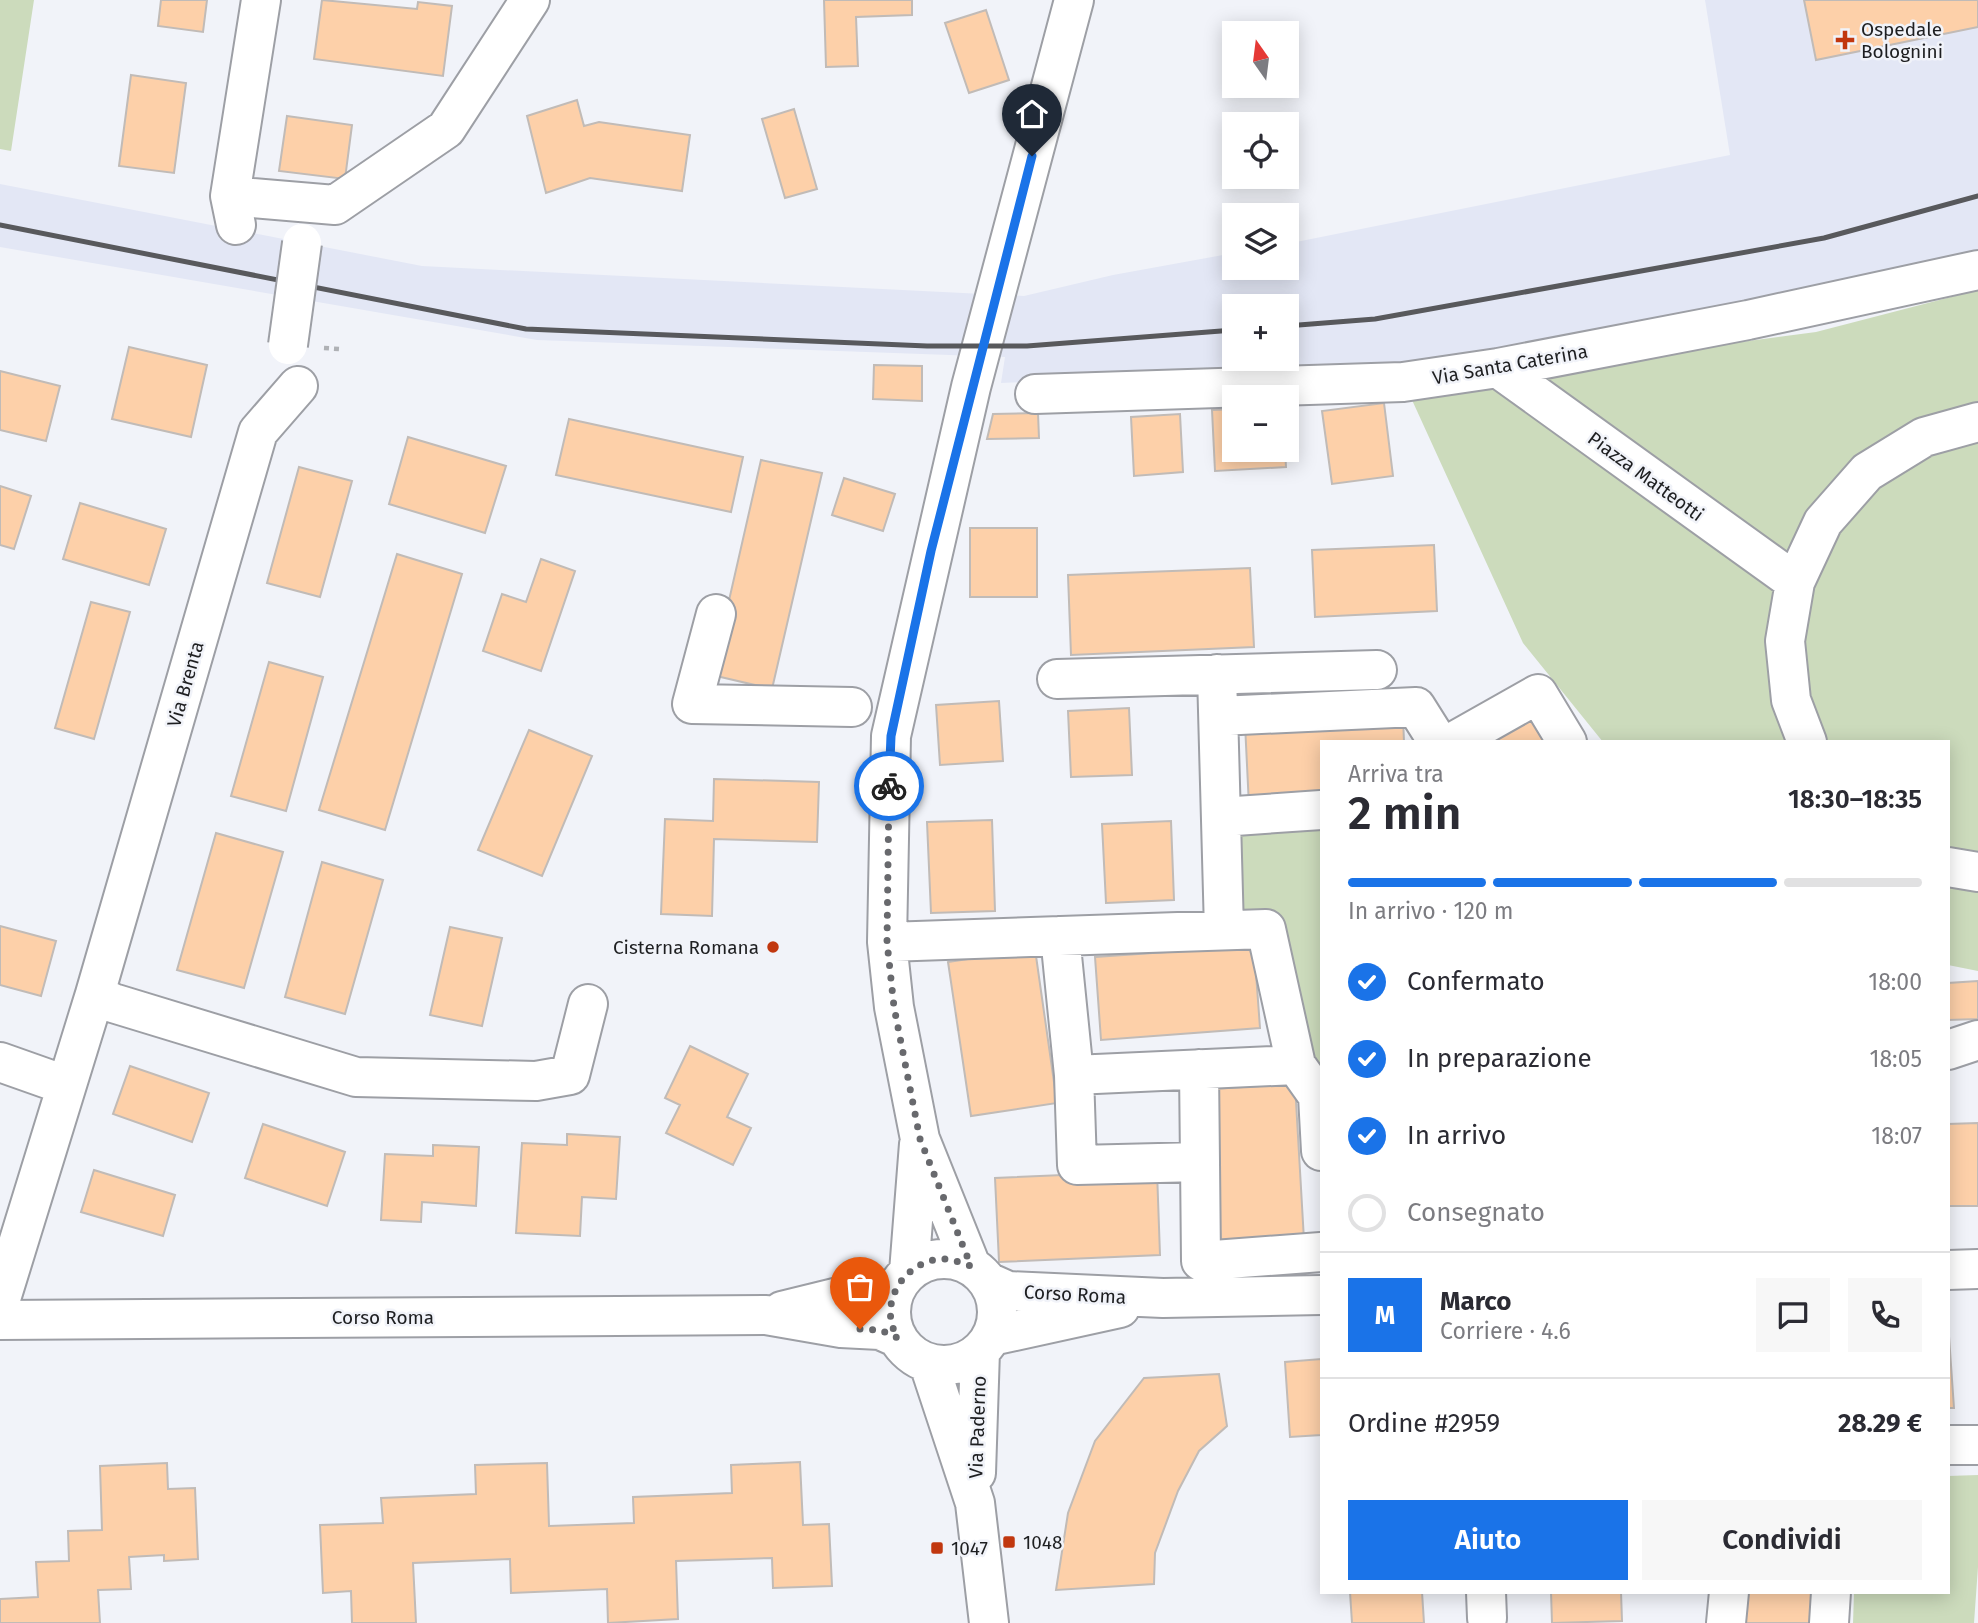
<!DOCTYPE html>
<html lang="it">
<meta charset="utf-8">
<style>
body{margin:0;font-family:"Fira Sans",sans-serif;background:#f7f7f7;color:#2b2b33;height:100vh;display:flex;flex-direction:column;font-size:26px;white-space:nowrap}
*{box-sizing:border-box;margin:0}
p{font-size:23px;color:#7c7c81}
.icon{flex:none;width:38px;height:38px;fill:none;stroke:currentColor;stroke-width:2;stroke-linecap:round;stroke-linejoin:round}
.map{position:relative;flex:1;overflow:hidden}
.drawer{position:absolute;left:1320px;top:740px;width:630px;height:854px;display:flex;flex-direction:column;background:#fff;border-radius:0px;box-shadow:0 4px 18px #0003}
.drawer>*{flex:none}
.needle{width:46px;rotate:346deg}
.fabs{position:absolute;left:1222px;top:21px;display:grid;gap:14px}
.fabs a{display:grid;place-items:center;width:77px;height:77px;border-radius:0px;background:#fff;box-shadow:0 4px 18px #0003;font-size:35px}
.pin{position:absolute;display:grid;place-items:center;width:60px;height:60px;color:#fff;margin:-72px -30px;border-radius:50% 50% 50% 0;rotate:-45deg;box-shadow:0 0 7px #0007}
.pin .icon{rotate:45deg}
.courier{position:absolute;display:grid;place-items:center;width:70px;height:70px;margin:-35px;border:5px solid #1a73e8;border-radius:50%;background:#fff;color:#222;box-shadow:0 2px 9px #0007}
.head em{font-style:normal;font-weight:600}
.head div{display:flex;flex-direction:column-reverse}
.head{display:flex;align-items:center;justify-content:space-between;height:119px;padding:0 28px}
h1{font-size:46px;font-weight:600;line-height:52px}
.bar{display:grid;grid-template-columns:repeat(4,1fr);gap:10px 7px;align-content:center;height:84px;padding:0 28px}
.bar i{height:9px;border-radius:5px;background:#e1e1e2}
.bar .selected{background:#1a73e8}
.bar p{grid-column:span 4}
.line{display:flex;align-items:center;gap:18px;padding:0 28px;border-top:2px solid #e1e1e2}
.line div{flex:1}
.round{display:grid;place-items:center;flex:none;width:74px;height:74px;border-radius:0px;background:#f7f7f7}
ol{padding:0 28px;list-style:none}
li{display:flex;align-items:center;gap:21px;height:77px}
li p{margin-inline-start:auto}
li .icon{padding:7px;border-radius:50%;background:#1a73e8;color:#fff;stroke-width:4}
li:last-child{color:#7c7c81}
li i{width:38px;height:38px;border:4px solid #e1e1e2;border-radius:50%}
.button{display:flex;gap:14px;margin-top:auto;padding:14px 28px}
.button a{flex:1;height:80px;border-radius:0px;background:#1a73e8;color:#fff;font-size:28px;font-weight:600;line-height:80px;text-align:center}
.button a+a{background:#f7f7f7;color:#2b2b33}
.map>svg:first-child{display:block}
.built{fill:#e3e7f5;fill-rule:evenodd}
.green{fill:#ccdbbc}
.building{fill:#fdd0a9;stroke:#c1bbb7;stroke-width:2}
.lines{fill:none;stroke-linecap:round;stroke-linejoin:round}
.minor-casing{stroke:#9d9fa5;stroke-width:42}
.path{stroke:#afb1b5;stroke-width:4.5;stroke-dasharray:5 5;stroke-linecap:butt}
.minor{stroke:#fff;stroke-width:38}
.rail{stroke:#58595c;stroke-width:5}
.minor-bridge-casing{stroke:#9d9fa5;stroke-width:42;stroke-linecap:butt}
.minor-bridge{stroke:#fff;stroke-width:38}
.done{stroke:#68696d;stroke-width:7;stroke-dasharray:0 12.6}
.route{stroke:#1a73e8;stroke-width:9}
.poi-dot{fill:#c1370f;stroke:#f1f3f9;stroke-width:2.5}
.labels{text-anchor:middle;stroke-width:5;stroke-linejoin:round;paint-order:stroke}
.poi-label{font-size:19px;fill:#1e1f21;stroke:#f1f3f9;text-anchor:start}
.street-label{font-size:19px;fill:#1e1f21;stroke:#f1f3f9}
</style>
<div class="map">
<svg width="1978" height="1623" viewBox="0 0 1978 1623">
<rect width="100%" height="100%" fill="#f1f3f9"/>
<path class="built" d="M 1705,0 L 1978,0 L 1978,250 L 1803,297 L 1414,362 L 1001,383 L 1005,357 L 537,340 L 0,247 L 0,184 L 422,266 L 1024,296 L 1113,275 L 1234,253 L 1234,268 L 1286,268 L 1286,244 L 1730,155 ZM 1234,306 L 1286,306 L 1286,359 L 1234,359 Z"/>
<path class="green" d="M 0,0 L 34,0 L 11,151 L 0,149 Z
M 1978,290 L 1978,971 L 1948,965 L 1948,742 L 1603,742 L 1523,643 L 1412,400 L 1592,362 L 1816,332 Z
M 1321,824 L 1321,1067 L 1309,1053 L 1242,919 L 1235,832 Z
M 1978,1475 L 1978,1567 L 1974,1623 L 1853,1623 L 1854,1593 L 1948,1592 L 1948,1476 Z"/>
<path class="building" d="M 161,0 L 207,0 L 203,32 L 158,26 Z
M 322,0 L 417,9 L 418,2 L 452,6 L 443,76 L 314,59 Z
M 824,0 L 912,0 L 912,15 L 856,17 L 858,66 L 826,67 Z
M 1804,0 L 1978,0 L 1978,27 L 1816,60 Z
M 986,10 L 1009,80 L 969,93 L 945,23 Z
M 131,75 L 186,83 L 174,173 L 119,166 Z
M 577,100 L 584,126 L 599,122 L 690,135 L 682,191 L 590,178 L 546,193 L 527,116 Z
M 794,109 L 817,189 L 785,198 L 762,119 Z
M 287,116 L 352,125 L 345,179 L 279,171 Z
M 129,347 L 207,365 L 191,437 L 112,419 Z
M 874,365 L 922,366 L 922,401 L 873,399 Z
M 0,371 L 60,386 L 46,441 L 0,430 Z
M 1384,403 L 1393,476 L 1332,484 L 1322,411 Z
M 1234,409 L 1234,450 L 1285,450 L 1286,467 L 1215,471 L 1212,410 Z
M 1038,413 L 1039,438 L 987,439 L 993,414 Z
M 1180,414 L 1183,472 L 1134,476 L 1131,417 Z
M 569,419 L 743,457 L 731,512 L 556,475 Z
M 408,437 L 506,466 L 485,533 L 389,504 Z
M 761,460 L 822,473 L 772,689 L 712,675 Z
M 299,467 L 352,481 L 320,597 L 267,583 Z
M 844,478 L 895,494 L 883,531 L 832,515 Z
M 0,486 L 31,496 L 14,549 L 0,545 Z
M 80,503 L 166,529 L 149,585 L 63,559 Z
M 970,528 L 1037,528 L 1037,597 L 970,597 Z
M 1434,545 L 1437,611 L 1315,617 L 1312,550 Z
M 397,554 L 462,574 L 385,830 L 319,810 Z
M 541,559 L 575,571 L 541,671 L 483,651 L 502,594 L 526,602 Z
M 1250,568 L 1254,647 L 1071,655 L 1068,575 Z
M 91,602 L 130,612 L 94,739 L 55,728 Z
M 269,662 L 323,677 L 286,811 L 231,796 Z
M 999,701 L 1003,761 L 940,765 L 936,705 Z
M 1535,707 L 1557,742 L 1480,742 Z
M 1129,708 L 1132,775 L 1071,777 L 1068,711 Z
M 1403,717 L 1404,742 L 1321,742 L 1321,802 L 1249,806 L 1245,724 Z
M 529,730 L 592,756 L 542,876 L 478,850 Z
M 714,779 L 819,782 L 817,842 L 714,839 L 712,916 L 661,914 L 665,819 L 713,821 Z
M 992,820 L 995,911 L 931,913 L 927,822 Z
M 1171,821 L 1174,900 L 1106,903 L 1102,824 Z
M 216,833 L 283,852 L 244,988 L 177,970 Z
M 322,862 L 383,880 L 345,1014 L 285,997 Z
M 0,926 L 56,941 L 41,996 L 0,985 Z
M 450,927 L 502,938 L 482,1026 L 430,1015 Z
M 1254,946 L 1260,1028 L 1101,1040 L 1095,957 Z
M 1035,949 L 1057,1103 L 971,1116 L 948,962 Z
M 1978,981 L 1978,1019 L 1948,1020 L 1948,983 Z
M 690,1046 L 748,1074 L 727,1117 L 751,1128 L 733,1165 L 666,1133 L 680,1105 L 665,1098 Z
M 130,1066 L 209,1093 L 192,1142 L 113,1114 Z
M 1295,1084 L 1304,1240 L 1221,1245 L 1211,1089 Z
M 1978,1123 L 1978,1206 L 1948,1206 L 1948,1124 Z
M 263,1124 L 345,1152 L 327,1206 L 245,1178 Z
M 567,1134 L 620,1137 L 616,1199 L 582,1197 L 580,1236 L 516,1233 L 522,1143 L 567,1145 Z
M 433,1145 L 479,1147 L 476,1206 L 422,1202 L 421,1222 L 381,1220 L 385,1154 L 433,1156 Z
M 94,1170 L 175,1195 L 163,1236 L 81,1212 Z
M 1157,1171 L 1160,1255 L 999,1262 L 995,1178 Z
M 1948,1322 L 1954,1408 L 1948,1408 Z
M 1321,1359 L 1321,1435 L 1290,1437 L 1285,1362 Z
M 1219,1374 L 1227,1426 L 1199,1451 L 1178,1491 L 1155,1553 L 1154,1584 L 1056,1590 L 1068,1513 L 1095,1441 L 1144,1378 Z
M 800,1462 L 803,1525 L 829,1524 L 832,1586 L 773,1588 L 772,1558 L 676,1561 L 678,1619 L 608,1623 L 607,1589 L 511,1593 L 510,1559 L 413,1563 L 416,1623 L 352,1623 L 351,1591 L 323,1593 L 320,1525 L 383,1523 L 381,1498 L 476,1494 L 475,1465 L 547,1463 L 549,1526 L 634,1523 L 633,1497 L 732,1493 L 731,1465 Z
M 167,1463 L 168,1489 L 195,1488 L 198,1559 L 164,1561 L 164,1555 L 129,1557 L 131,1589 L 98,1590 L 100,1623 L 0,1623 L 0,1599 L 38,1597 L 36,1562 L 69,1561 L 68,1531 L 102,1530 L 100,1466 Z
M 1350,1592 L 1422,1592 L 1424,1623 L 1352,1623 Z
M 1551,1592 L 1621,1592 L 1622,1621 L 1552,1623 Z
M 1748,1592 L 1817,1592 L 1813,1623 L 1745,1623 Z"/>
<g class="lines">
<g class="minor-casing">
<path id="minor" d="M 230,196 L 335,205 L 446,129 L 530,0
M 236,225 L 230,196 L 261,0
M 1498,368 L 1795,582
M 1035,394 L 1403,382 L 1498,368 L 1748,320 L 1978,270
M 716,614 L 692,704 L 852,707
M 1217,674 L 1224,930
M 1057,679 L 1377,670
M 1219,716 L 1416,707 L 1438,742
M 1453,742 L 1538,694 L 1567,742
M 1807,742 L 1791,700 L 1785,641 L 1795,582 L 1823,522 L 1867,472 L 1924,437 L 1978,422
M 1221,817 L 1321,810
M 1948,867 L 1978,872
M 1060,936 L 1074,1075 L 1296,1065
M 887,942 L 1266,929 L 1296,1065 L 1318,1096 L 1321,1151
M 95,994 L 113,1003 L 356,1077 L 536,1081 L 570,1075 L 588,1004
M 1948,1050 L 1978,1040
M 0,1062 L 65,1085
M 1074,1075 L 1077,1165 L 1200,1162 L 1199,1069
M 1200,1162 L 1201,1261 L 1321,1252
M891 1312a53 53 0 1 1 106 0a53 53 0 1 1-106 0Z
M 971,1266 L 920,1139 L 894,1007 L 887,942 L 891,736 L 971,387 L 1074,0
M 1948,1270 L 1978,1269
M 909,1272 L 919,1144
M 988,1282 L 1008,1291 L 1163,1298 L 1321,1295
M 0,1302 L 95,994 L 258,432 L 298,386
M 782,1311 L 839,1297 L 876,1295 L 896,1289
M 0,1320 L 766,1315 L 841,1328 L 880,1330 L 898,1338
M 992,1336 L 1120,1308
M 929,1364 L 975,1503 L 989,1623
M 1948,1445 L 1978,1445
M 976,1473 L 980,1351
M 1486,1592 L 1487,1618
M 1726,1623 L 1729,1592
M 1829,1623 L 1831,1592"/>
</g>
<path class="path" d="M 324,348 L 339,349"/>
<use href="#minor" class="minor"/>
<path class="rail" d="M 0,225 L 526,329 L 927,346 L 1027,346 L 1234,330
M 1286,326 L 1375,319 L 1824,238 L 1978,196"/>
<g class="minor-bridge-casing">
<path id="minor-bridge" d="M 288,345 L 302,243"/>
</g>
<use href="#minor-bridge" class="minor-bridge"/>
</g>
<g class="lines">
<path class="done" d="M 860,1329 L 880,1330 L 898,1338 C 876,1304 905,1259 944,1259 C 953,1259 963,1264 971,1266 L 920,1139 L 894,1007 L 887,942 L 889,786"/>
<path class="route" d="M 889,786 L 891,736 L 931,551 L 1032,156"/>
</g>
<g class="poi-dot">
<path d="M1841.5 29.5h7v7h7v7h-7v7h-7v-7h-7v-7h7z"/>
<circle cx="773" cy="947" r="7"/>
<rect x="1002" y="1535" width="14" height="14" rx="3.5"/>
<rect x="930" y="1541" width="14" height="14" rx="3.5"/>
</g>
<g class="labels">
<g class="poi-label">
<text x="1861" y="36">Ospedale<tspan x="1861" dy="22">Bolognini</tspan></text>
<text x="759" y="954" text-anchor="end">Cisterna Romana</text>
<text x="1023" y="1549">1048</text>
<text x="951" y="1555">1047</text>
</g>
<g class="street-label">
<text transform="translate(1510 364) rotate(-10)" y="7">Via Santa Caterina</text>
<text transform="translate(1646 476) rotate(36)" y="7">Piazza Matteotti</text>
<text transform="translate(185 684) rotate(-74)" y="7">Via Brenta</text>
<text transform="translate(1075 1294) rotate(3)" y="7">Corso Roma</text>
<text x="383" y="1324">Corso Roma</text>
<text transform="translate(977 1427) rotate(-88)" y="7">Via Paderno</text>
</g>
</g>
</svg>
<div class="fabs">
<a><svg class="needle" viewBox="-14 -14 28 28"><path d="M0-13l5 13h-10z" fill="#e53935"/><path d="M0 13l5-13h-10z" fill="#7c7c81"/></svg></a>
<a><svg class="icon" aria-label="locate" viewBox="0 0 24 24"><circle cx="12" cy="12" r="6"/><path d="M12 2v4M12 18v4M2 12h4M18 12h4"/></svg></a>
<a><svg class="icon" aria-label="layers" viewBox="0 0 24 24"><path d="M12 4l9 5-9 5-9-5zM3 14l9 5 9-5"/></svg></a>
<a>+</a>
<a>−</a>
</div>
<div class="pin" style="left:860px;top:1329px;background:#ea580c"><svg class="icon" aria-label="bag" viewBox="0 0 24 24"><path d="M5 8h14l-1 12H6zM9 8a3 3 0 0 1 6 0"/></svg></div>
<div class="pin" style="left:1032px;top:156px;background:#1f2937"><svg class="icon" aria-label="home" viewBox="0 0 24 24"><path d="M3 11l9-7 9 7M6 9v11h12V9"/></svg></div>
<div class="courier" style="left:889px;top:786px"><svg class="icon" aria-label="bike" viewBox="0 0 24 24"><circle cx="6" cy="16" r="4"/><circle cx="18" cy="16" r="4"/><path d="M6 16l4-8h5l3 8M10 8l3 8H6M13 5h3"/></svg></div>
<section class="drawer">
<div class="head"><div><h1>2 min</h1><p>Arriva tra</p></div><em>18:30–18:35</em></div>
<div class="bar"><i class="selected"></i><i class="selected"></i><i class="selected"></i><i></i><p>In arrivo · 120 m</p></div>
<ol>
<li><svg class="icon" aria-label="check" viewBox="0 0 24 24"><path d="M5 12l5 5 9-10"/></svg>Confermato<p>18:00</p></li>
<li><svg class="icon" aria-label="check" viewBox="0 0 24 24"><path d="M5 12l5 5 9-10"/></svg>In preparazione<p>18:05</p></li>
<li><svg class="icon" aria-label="check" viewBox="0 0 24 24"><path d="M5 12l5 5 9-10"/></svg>In arrivo<p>18:07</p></li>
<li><i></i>Consegnato</li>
</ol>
<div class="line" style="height:126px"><b class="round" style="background:#1a73e8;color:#fff">M</b><div><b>Marco</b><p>Corriere · 4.6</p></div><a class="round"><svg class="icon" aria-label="chat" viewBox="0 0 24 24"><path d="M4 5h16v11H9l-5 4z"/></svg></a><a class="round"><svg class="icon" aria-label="phone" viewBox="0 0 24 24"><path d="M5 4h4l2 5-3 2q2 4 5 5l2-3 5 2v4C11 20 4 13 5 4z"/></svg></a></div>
<div class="line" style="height:91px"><div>Ordine #2959</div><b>28.29 €</b></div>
<div class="button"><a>Aiuto</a><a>Condividi</a></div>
</section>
</div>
